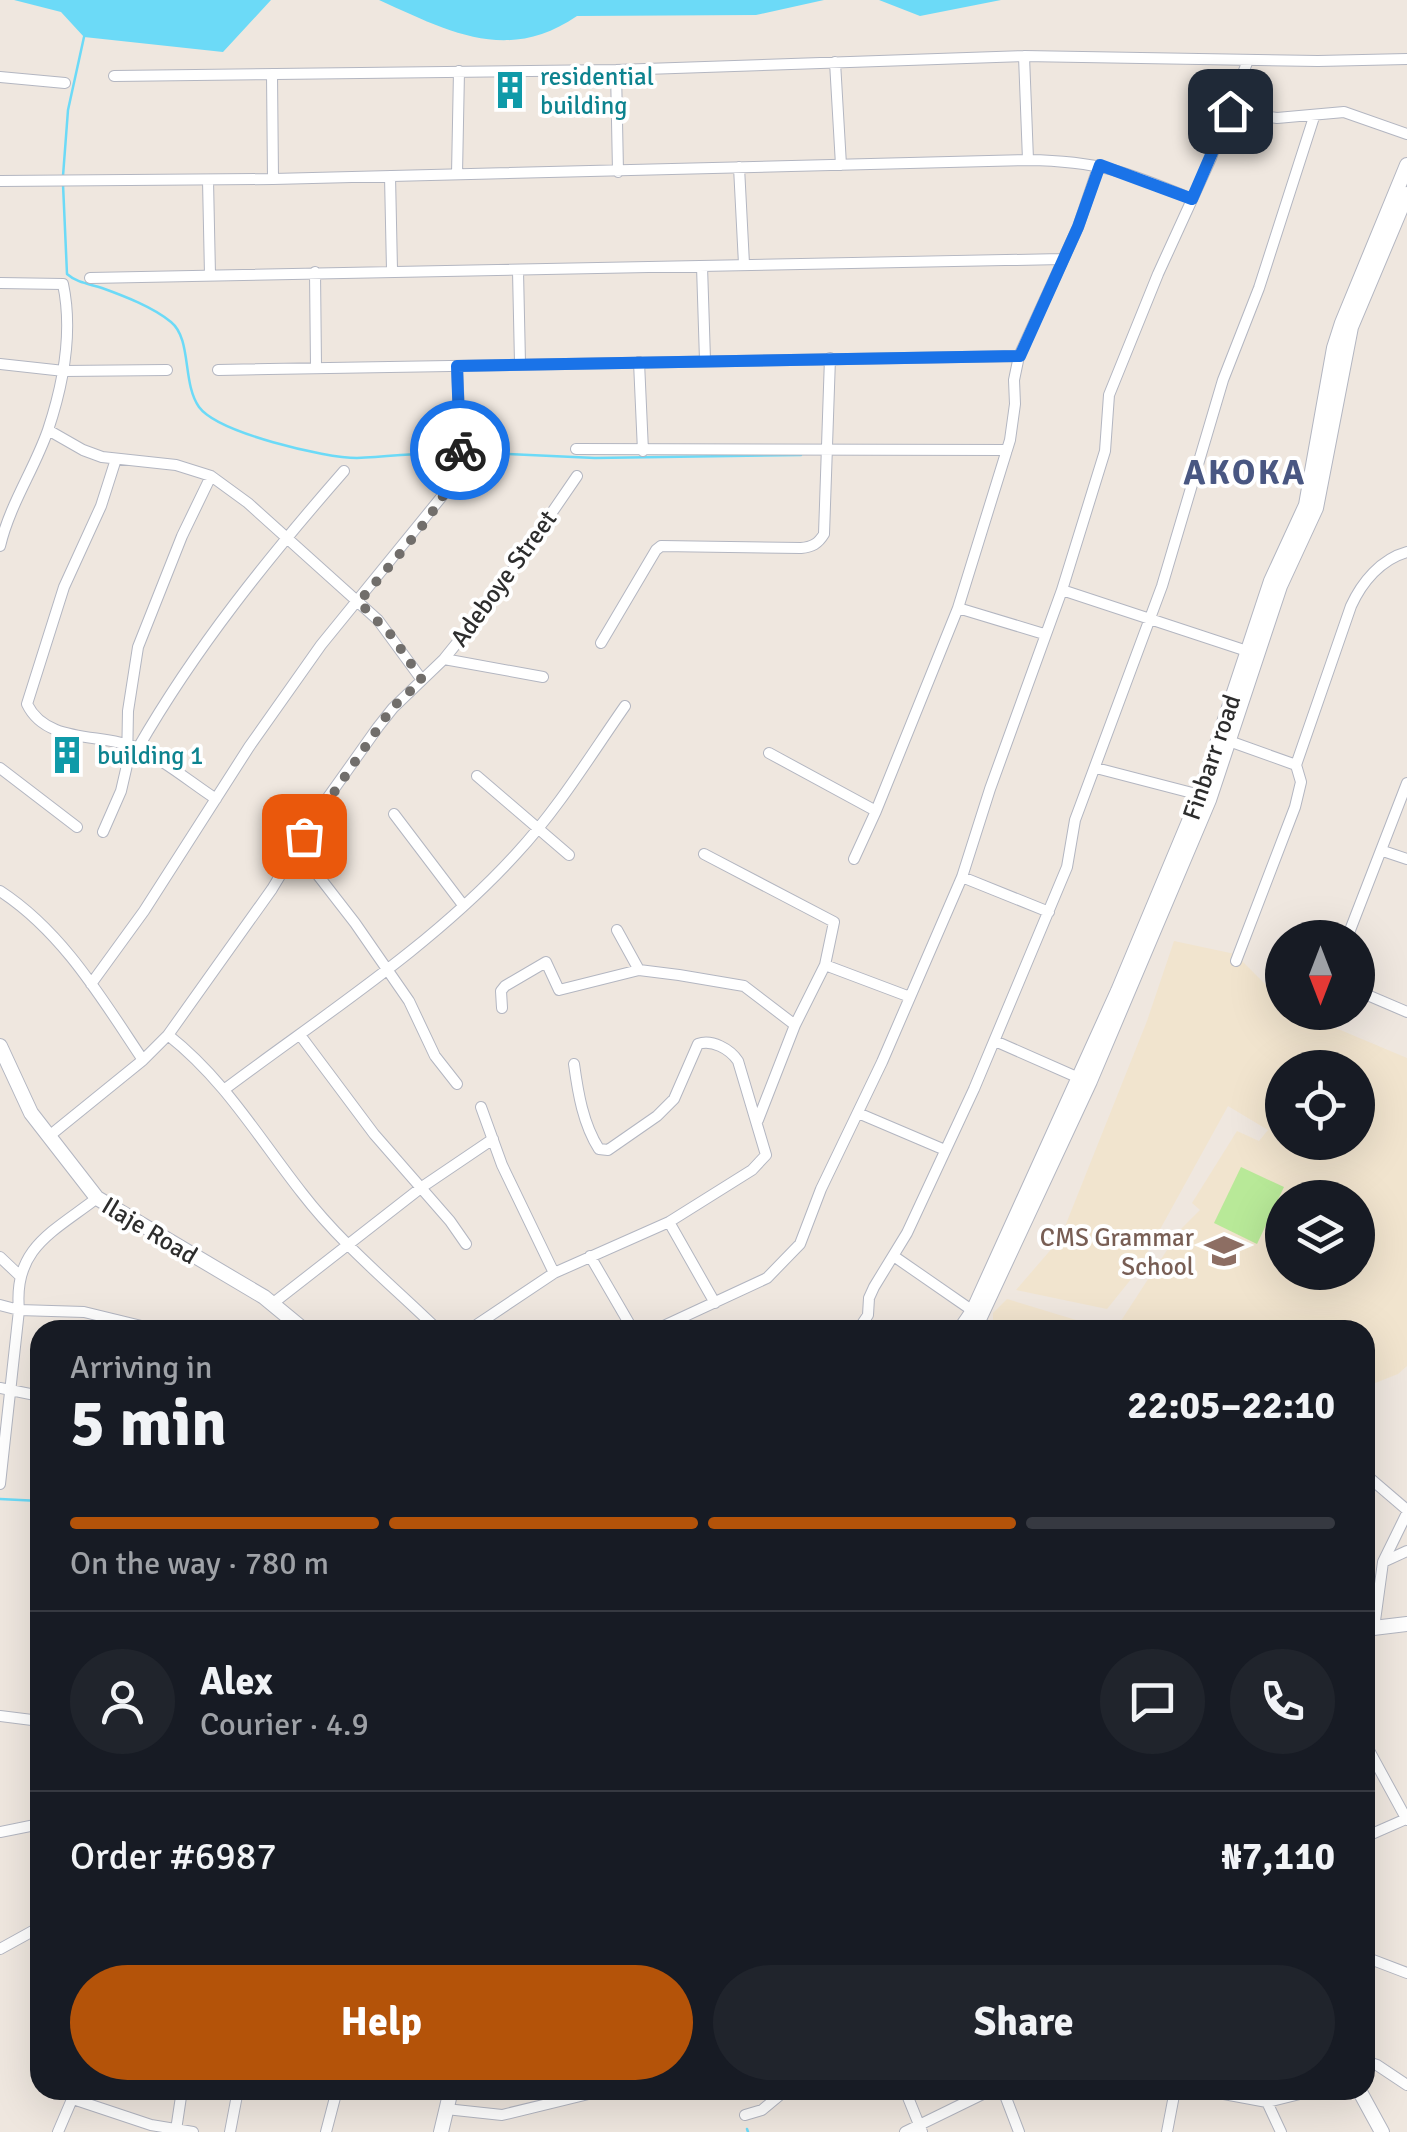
<!DOCTYPE html>
<meta charset="utf-8">
<style>
body{margin:0;font-family:Signika,sans-serif;background:#20242c;color:#f1f3f6;height:100vh;display:flex;flex-direction:column;font-size:38px;white-space:nowrap}
*{box-sizing:border-box;margin:0}
p{font-size:32px;color:#9ea1a6}
.icon{flex:none;width:55px;height:55px;fill:none;stroke:currentColor;stroke-width:2;stroke-linecap:round;stroke-linejoin:round}
.map{position:relative;flex:1;overflow:hidden}
.panel{position:absolute;left:30px;top:1320px;width:1345px;height:780px;display:flex;flex-direction:column;background:#171b24;border-radius:30px;box-shadow:0 10px 40px #0002}
.panel>*{flex:none}
.needle{width:65px;rotate:180deg}
.tools{position:absolute;left:1265px;top:920px;display:grid;gap:20px}
.tools a{display:grid;place-items:center;width:110px;height:110px;border-radius:50%;background:#171b24;box-shadow:0 10px 40px #0002;font-size:50px}
.pin{position:absolute;display:grid;place-items:center;width:85px;height:85px;color:#fff;margin:-42px;border-radius:20px;box-shadow:0 5px 15px #0006}
.courier{position:absolute;display:grid;place-items:center;width:100px;height:100px;margin:-50px;border:8px solid #1a73e8;border-radius:50%;background:#fff;color:#222;box-shadow:0 2px 12px #0007}
.headline em{font-style:normal;font-weight:700}
.headline div{display:flex;flex-direction:column-reverse}
.headline{display:flex;align-items:center;justify-content:space-between;height:170px;padding:0 40px}
h1{font-size:65px;font-weight:700;line-height:75px}
.bar{display:grid;grid-template-columns:repeat(4,1fr);gap:15px 10px;align-content:center;height:120px;padding:0 40px}
.bar i{height:12px;border-radius:8px;background:#363941}
.bar .active{background:#b45309}
.bar p{grid-column:span 4}
.line{display:flex;align-items:center;gap:25px;padding:0 40px;border-top:2px solid #363941}
.line div{flex:1}
.round{display:grid;place-items:center;flex:none;width:105px;height:105px;border-radius:52px;background:#20242c}
.button{display:flex;gap:20px;margin-top:auto;padding:20px 40px}
.button a{flex:1;height:115px;border-radius:60px;background:#b45309;color:#fff;font-size:40px;font-weight:700;line-height:115px;text-align:center}
.button a+a{background:#20242c;color:#f1f3f6}
.map>svg:first-child{display:block}
.education{fill:#f1e4ce;fill-rule:evenodd}
.green{fill:#b8e998}
.water{fill:#6cdaf7}
.lines{fill:none;stroke-linecap:round;stroke-linejoin:round}
.stream{stroke:#6cdaf7;stroke-width:2.5}
.street-casing{stroke:#b3b6c1;stroke-width:12}
.secondary-casing{stroke:#b3b6c1;stroke-width:16}
.street{stroke:#fff;stroke-width:10}
.secondary{stroke:#fff;stroke-width:14}
.done{stroke:#716e6b;stroke-width:10;stroke-dasharray:0 18}
.route{stroke:#1a73e8;stroke-width:12}
.labels{text-anchor:middle;stroke-width:8;stroke-linejoin:round;paint-order:stroke}
.culture-label{font-size:25px;fill:#0d838f;stroke:#fff;text-anchor:start}
.street-label{font-size:25px;fill:#2d2d2d;stroke:#fff}
.education-label{font-size:25px;fill:#785e54;stroke:#fff;text-anchor:end}
.district-label{font-size:35px;font-weight:bold;letter-spacing:2.5px;fill:#495782;stroke:#fff}
</style>
<div class="map">
<svg width="1407" height="2132" viewBox="0 0 1407 2132">
<rect width="100%" height="100%" fill="#efe7df"/>
<path class="education" d="M 1174,941 L 1235,954 L 1282,1001 L 1282,1012 L 1300,1013 L 1407,1058 L 1407,1366 L 1398,1374 L 1365,1387 L 1365,1330 L 1115,1330 L 1180,1230 L 1200,1210 L 1192,1203 L 1237,1131 L 1259,1141 L 1268,1130 L 1228,1106 L 1136,1273 L 1107,1309 L 1016,1290 L 1060,1239 L 1147,1021 ZM 1282,1068 L 1358,1068 L 1358,1142 L 1282,1142 ZM 1282,1198 L 1358,1198 L 1358,1272 L 1282,1272 Z
M 1007,1299 L 1109,1330 L 985,1330 L 993,1321 L 993,1313 Z"/>
<path class="green" d="M 1241,1167 L 1284,1187 L 1257,1244 L 1214,1223 Z"/>
<path class="water" d="M 14,0 L 271,0 L 223,52 L 84,37 L 61,12 Z
M 379,0 L 824,0 L 756,15 L 577,16 C 507,64 448,31 379,0 Z
M 879,0 L 1001,0 L 920,16 Z"/>
<g class="lines">
<path class="stream" d="M 63,176 L 68,110 L 84,37
M 63,184 L 67,274 C 77,283 90,284 102,288 C 124,296 153,307 171,322 C 192,339 182,383 199,407 C 218,433 325,458 357,458 C 390,457 423,452 457,452
M 465,452 L 595,458 L 801,455
M 0,1499 L 40,1501
M 747,2129 L 748,2132"/>
<g class="street-casing">
<path id="street" d="M 1024,56 L 1028,160
M 835,62 L 841,165
M 616,70 L 618,172
M 272,74 L 273,179
M 114,76 L 616,70 L 1024,56 L 1318,61 L 1407,59
M 0,77 L 65,83
M 1230,111 L 1277,118 L 1344,112 L 1407,134
M 739,167 L 744,264
M 457,174 L 459,71
M 390,176 L 392,270
M 208,180 L 210,275
M 0,181 L 273,179 L 1028,160 C 1098,161 1128,172 1192,199
M 702,266 L 705,360
M 518,271 L 520,363
M 315,272 L 316,367
M 90,278 L 1062,259
M 0,283 L 63,284 C 73,331 63,385 48,430 C 34,470 10,504 0,546
M 639,362 L 643,451
M 0,364 L 64,371 L 167,370
M 218,370 L 1019,356
M 48,430 L 83,450 L 102,457 L 176,465 L 211,476 L 248,503 L 378,620 L 422,680
M 576,449 L 1007,450
M 116,459 L 101,506 L 64,587 L 27,704 C 46,744 101,733 135,747 C 163,759 190,782 216,799
M 1062,590 L 1247,651
M 958,608 L 1044,634
M 601,643 L 656,550 L 661,546 L 801,548 C 812,547 818,544 824,534 L 830,358
M 444,659 L 543,677
M 1229,741 L 1296,765
M 138,748 C 196,647 268,558 344,471
M 769,753 L 876,811 L 958,608 L 1010,440 L 1015,404 L 1014,380 L 1019,356 L 1078,227 L 1099,165
M 0,768 L 77,827
M 1096,768 L 1200,795
M 477,776 L 569,855
M 394,814 L 463,905
M 103,832 L 121,791 L 127,765 L 128,711 L 138,647 L 182,536 L 211,476
M 1383,851 L 1407,859
M 292,853 L 317,874 L 355,923 L 409,1001 L 435,1056 L 457,1084
M 704,854 L 834,922 L 825,965 L 795,1025 L 758,1120
M 854,859 L 876,811
M 962,877 L 1049,912
M 0,891 C 63,932 102,999 143,1060
M 617,930 L 639,970
M 1347,938 L 1407,783
M 1236,961 L 1295,807 L 1301,782 L 1296,765 L 1351,606 C 1362,582 1381,559 1407,552
M 825,965 L 910,997
M 91,984 L 144,911 L 249,747 L 321,645 L 452,484 L 461,458 L 457,366
M 1358,991 L 1407,1012
M 502,1008 L 501,991 L 505,986 L 546,962 L 559,990 L 639,970 L 679,975 L 744,986 L 795,1025
M 168,1035 C 225,1080 258,1137 302,1193 C 342,1245 392,1285 438,1330
M 300,1035 L 374,1134 L 450,1221 L 466,1244
M 995,1041 L 1079,1078
M 225,1089 C 325,1014 432,946 516,854 C 558,809 590,756 625,706
M 481,1107 L 502,1165 L 554,1273
M 858,1113 L 945,1150
M 48,1137 L 143,1060 L 168,1035 L 272,889 L 324,803 L 378,727 L 393,708 L 444,659 L 494,597 L 577,476
M 669,1222 L 715,1303
M 590,1256 L 633,1330
M 0,1257 L 19,1275
M 895,1257 L 973,1311
M 272,1304 L 422,1187 L 493,1139
M 0,1305 L 19,1310 L 84,1312 L 158,1330
M 469,1330 L 554,1273 L 669,1222 L 752,1170 L 766,1155 L 738,1061 C 730,1049 712,1039 698,1044 L 674,1099 L 657,1116 L 608,1150 L 599,1149 C 583,1124 578,1093 574,1064
M 655,1330 L 767,1278 L 800,1244 L 821,1189 L 882,1062 L 962,877 L 990,789 L 1062,590 L 1105,451 L 1109,395 L 1158,274 L 1211,158 L 1248,60
M 858,1330 L 868,1315 L 869,1298 L 874,1287 L 907,1233 L 974,1089 L 1067,867 L 1075,820 L 1162,586 L 1223,380 L 1259,288 L 1314,117
M 0,1388 L 40,1396
M 1365,1474 L 1407,1510
M 0,1484 L 19,1310 C 13,1248 53,1232 97,1198
M 1383,1562 L 1407,1551
M 1374,1628 L 1383,1562 L 1407,1513
M 0,1716 L 40,1721
M 1365,1743 L 1407,1820
M 0,1832 L 40,1824
M 1365,1837 L 1406,1819
M 0,1949 L 40,1927
M 1365,1957 L 1407,1973
M 1365,2061 L 1377,2065 L 1407,2085
M 905,2090 L 922,2132
M 1003,2090 L 1019,2132
M 1224,2094 L 1267,2102 L 1316,2090
M 73,2099 L 151,2125 L 193,2132
M 1267,2102 L 1281,2132
M 446,2109 L 502,2115 L 605,2090
M 745,2115 L 762,2110 L 786,2090
M 176,2130 L 182,2090
M 58,2132 L 76,2090
M 230,2132 L 238,2090
M 326,2132 L 337,2090
M 905,2132 L 991,2090
M 1167,2132 L 1175,2090"/>
</g>
<g class="secondary-casing">
<path id="secondary" d="M 0,1046 L 31,1113 L 97,1198 L 264,1297 L 304,1330
M 960,1330 L 973,1311 L 1118,991 L 1200,795 L 1271,581 L 1306,505 L 1334,348 L 1342,323 L 1407,165
M 974,1330 L 1090,1081 L 1209,800 L 1280,586 L 1316,508 L 1351,327 L 1407,194
M 1365,1629 L 1407,1624
M 1359,2090 L 1382,2132
M 441,2132 L 451,2090"/>
</g>
<use href="#street" class="street"/>
<use href="#secondary" class="secondary"/>
</g>
<g class="lines">
<path class="done" d="M 304,836 L 392,708 L 422,680 L 392,636 L 359,602 C 384,571 463,488 460,450"/>
<path class="route" d="M 460,450 L 457,366 L 1020,356 L 1078,227 L 1100,165 L 1192,199 L 1230,111"/>
</g>
<defs>
<g id="building-bare" transform="scale(3)"><path d="M-4-6H4V6H1V3H-1V6H-4ZM-2.5-4.3h1.7v1.8h-1.7ZM.8-4.3h1.7v1.8H.8ZM-2.5-1h1.7V.8h-1.7ZM.8-1h1.7V.8H.8Z" fill="#0f9aa8" stroke="#fff" stroke-width="2.5" paint-order="stroke"/></g>
<g id="school-bare" transform="scale(3)"><path d="M0-5L7-2L0 1L-7-2ZM-4 1L0 2.5L4 1V4Q0 6-4 4Z" fill="#8d6e63" stroke="#fff" stroke-width="2.5" paint-order="stroke"/></g>
</defs>
<g fill-rule="evenodd">
<use href="#building-bare" x="510" y="90"/>
<use href="#building-bare" x="67" y="755"/>
<use href="#school-bare" x="1224" y="1251"/>
</g>
<g class="labels">
<g class="culture-label">
<text x="540" y="85">residential<tspan x="540" dy="29">building</tspan></text>
<text x="97" y="764">building 1</text>
</g>
<g class="street-label">
<text transform="translate(503 578) rotate(-54)" y="9">Adeboye Street</text>
<text transform="translate(1211 757) rotate(-71)" y="9">Finbarr road</text>
<text transform="translate(150 1230) rotate(31)" y="9">Ilaje Road</text>
</g>
<g class="education-label">
<text x="1194" y="1246">CMS Grammar<tspan x="1194" dy="29">School</tspan></text>
</g>
<g class="district-label">
<text x="1245" y="484">AKOKA</text>
</g>
</g>
</svg>
<div class="tools">
<a><svg class="needle" viewBox="-14 -14 28 28"><path d="M0-13l5 13h-10z" fill="#e53935"/><path d="M0 13l5-13h-10z" fill="#9ea1a6"/></svg></a>
<a><svg class="icon" aria-label="locate" viewBox="0 0 24 24"><circle cx="12" cy="12" r="6"/><path d="M12 2v4M12 18v4M2 12h4M18 12h4"/></svg></a>
<a><svg class="icon" aria-label="layers" viewBox="0 0 24 24"><path d="M12 4l9 5-9 5-9-5zM3 14l9 5 9-5"/></svg></a>
</div>
<div class="pin" style="left:304px;top:836px;background:#ea580c"><svg class="icon" aria-label="bag" viewBox="0 0 24 24"><path d="M5 8h14l-1 12H6zM9 8a3 3 0 0 1 6 0"/></svg></div>
<div class="pin" style="left:1230px;top:111px;background:#1f2937"><svg class="icon" aria-label="home" viewBox="0 0 24 24"><path d="M3 11l9-7 9 7M6 9v11h12V9"/></svg></div>
<div class="courier" style="left:460px;top:450px"><svg class="icon" aria-label="bike" viewBox="0 0 24 24"><circle cx="6" cy="16" r="4"/><circle cx="18" cy="16" r="4"/><path d="M6 16l4-8h5l3 8M10 8l3 8H6M13 5h3"/></svg></div>
<section class="panel">
<div class="headline"><div><h1>5 min</h1><p>Arriving in</p></div><em>22:05–22:10</em></div>
<div class="bar"><i class="active"></i><i class="active"></i><i class="active"></i><i></i><p>On the way · 780 m</p></div>
<div class="line" style="height:180px"><a class="round"><svg class="icon" aria-label="person" viewBox="0 0 24 24"><circle cx="12" cy="8" r="4"/><path d="M4 21q1-7 8-7t8 7"/></svg></a><div><b>Alex</b><p>Courier · 4.9</p></div><a class="round"><svg class="icon" aria-label="chat" viewBox="0 0 24 24"><path d="M4 5h16v11H9l-5 4z"/></svg></a><a class="round"><svg class="icon" aria-label="phone" viewBox="0 0 24 24"><path d="M5 4h4l2 5-3 2q2 4 5 5l2-3 5 2v4C11 20 4 13 5 4z"/></svg></a></div>
<div class="line" style="height:130px"><div>Order #6987</div><b>₦7,110</b></div>
<div class="button"><a>Help</a><a>Share</a></div>
</section>
</div>
